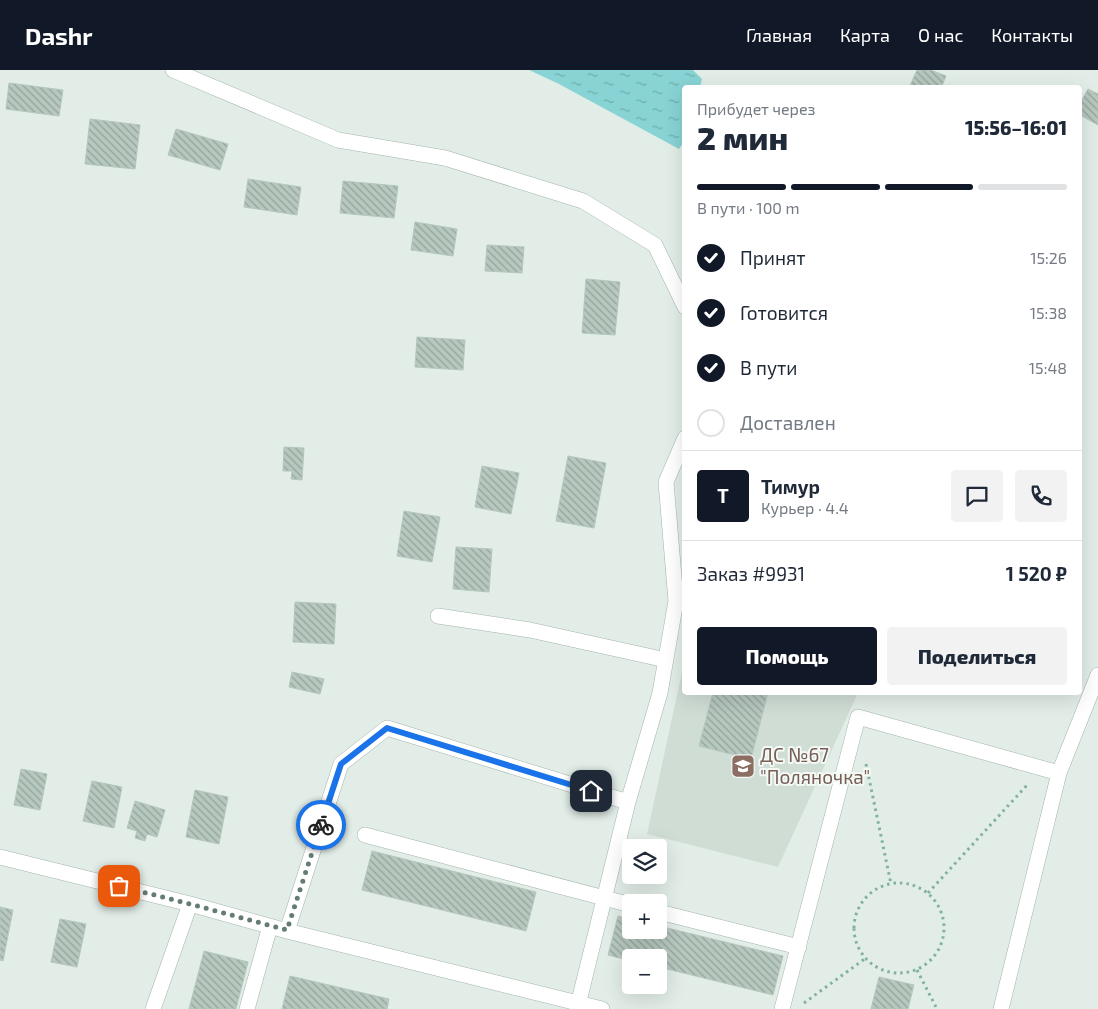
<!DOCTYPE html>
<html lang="ru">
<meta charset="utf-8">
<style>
body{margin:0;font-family:"Exo 2",sans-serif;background:#f2f2f3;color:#1f2937;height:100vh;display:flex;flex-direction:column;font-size:19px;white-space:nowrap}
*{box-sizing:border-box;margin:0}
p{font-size:16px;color:#747a83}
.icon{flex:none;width:28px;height:28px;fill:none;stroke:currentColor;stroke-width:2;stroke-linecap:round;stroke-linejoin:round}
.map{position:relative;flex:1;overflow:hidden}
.panel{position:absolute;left:682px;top:15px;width:400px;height:610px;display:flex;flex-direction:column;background:#fff;border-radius:5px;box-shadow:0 5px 20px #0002}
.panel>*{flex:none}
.fabs{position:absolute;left:622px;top:769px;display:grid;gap:10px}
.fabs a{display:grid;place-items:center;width:45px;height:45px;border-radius:5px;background:#fff;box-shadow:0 5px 20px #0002;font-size:25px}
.pin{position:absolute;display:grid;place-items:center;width:42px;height:42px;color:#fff;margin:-21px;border-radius:10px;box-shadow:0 2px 8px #0006}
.courier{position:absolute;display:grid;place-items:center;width:50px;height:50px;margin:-25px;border:4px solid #1a73e8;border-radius:50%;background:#fff;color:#222;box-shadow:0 1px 6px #0007}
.head em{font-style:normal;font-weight:800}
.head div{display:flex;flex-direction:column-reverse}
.head{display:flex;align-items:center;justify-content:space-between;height:85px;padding:0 15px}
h1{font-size:32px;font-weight:800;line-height:38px}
.bar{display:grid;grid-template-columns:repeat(4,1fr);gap:8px 5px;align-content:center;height:60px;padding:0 15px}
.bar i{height:6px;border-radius:4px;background:#e0e1e3}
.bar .selected{background:#111827}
.bar p{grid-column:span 4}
.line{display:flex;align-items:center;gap:12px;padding:0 15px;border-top:1px solid #e0e1e3}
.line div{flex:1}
.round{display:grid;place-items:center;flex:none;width:52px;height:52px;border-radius:5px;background:#f2f2f3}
ol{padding:0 15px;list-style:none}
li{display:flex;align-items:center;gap:15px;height:55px}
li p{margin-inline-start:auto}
li .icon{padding:5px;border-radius:50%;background:#111827;color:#fff;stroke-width:4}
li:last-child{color:#747a83}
li i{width:28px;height:28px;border:2px solid #e0e1e3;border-radius:50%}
.cta{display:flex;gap:10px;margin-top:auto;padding:10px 15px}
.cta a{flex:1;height:58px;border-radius:5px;background:#111827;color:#fff;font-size:20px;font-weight:800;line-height:58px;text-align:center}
.cta a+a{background:#f2f2f3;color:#1f2937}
header{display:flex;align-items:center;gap:30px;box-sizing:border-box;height:70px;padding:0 25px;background:#111827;color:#fff}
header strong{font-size:24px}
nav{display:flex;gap:28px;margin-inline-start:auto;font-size:18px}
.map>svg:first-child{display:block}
.built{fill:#d0ddd5}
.water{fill:url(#water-ripples)}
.building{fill:url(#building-back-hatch);stroke:#b4c7bd}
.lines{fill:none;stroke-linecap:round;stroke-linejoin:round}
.minor-casing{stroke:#a4b5ad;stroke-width:16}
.path{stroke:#81b29c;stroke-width:3;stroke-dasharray:2.5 4;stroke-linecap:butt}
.minor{stroke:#fff;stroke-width:15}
.done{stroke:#657c72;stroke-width:5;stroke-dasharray:0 9}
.route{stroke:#1a73e8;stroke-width:6}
.labels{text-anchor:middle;stroke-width:4;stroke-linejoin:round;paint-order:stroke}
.education-label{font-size:19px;fill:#785e54;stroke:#f3f9f5;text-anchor:start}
</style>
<header>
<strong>Dashr</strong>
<nav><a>Главная</a><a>Карта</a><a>О нас</a><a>Контакты</a></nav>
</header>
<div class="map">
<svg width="1098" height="939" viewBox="0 0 1098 939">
<defs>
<pattern id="water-ripples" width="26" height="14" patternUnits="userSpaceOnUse" patternTransform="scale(1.25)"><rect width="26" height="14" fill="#88d3d4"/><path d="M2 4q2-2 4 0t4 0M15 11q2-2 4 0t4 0" fill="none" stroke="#6fadad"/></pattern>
<pattern id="building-back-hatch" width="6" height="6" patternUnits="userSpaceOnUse" patternTransform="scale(1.25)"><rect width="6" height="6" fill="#b7c8bf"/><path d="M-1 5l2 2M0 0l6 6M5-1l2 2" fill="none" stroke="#94a49c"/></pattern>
</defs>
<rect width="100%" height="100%" fill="#e2ede7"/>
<path class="built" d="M 685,588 L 685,622 L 858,623 L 778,797 L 647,764 Z"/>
<path class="water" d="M 529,0 L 693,0 L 702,9 L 700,17 L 685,18 L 685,70 L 679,79 L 559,14 Z"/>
<path class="building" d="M 917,0 L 931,0 L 946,6 L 941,18 L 909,18 Z
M 9,13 L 63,20 L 59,46 L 6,39 Z
M 1088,19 L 1098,24 L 1098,55 L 1080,45 L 1080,33 Z
M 90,49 L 140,55 L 135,99 L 85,94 Z
M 176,59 L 228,74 L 220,100 L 168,85 Z
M 248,109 L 301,117 L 297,145 L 244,137 Z
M 343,111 L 398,116 L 394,148 L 340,143 Z
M 415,152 L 457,159 L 453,186 L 411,180 Z
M 487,175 L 524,177 L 522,203 L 485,201 Z
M 586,209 L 620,212 L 615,265 L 582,263 Z
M 417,267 L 465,270 L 463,300 L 415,297 Z
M 284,377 L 304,378 L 302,410 L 291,409 L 292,401 L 283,401 Z
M 568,386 L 606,393 L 594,458 L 556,451 Z
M 482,396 L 519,403 L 511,444 L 475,437 Z
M 404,441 L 440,447 L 432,492 L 397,486 Z
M 456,477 L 492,479 L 489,522 L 453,519 Z
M 295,532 L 336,534 L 334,574 L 293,572 Z
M 292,602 L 324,609 L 320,624 L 289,617 Z
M 713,622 L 768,622 L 751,689 L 699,676 Z
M 21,699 L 47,704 L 40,740 L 14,735 Z
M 92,711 L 122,717 L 114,758 L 83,751 Z
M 195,720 L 228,727 L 219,774 L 186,767 Z
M 135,731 L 165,740 L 157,767 L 147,764 L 145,771 L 135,768 L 137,761 L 127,758 Z
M 372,781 L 536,822 L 526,861 L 362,820 Z
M 0,837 L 13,840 L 3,891 L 0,890 Z
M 618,846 L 631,850 L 631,860 L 659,860 L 659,856 L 783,886 L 773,925 L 659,897 L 659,888 L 631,888 L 631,891 L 608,885 Z
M 60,849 L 86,854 L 77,897 L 51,892 Z
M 204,881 L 248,892 L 236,939 L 189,939 Z
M 290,906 L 389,929 L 387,939 L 282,939 Z
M 879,907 L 914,915 L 908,939 L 871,939 Z"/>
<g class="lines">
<g class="minor-casing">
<path id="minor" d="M 173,0 L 338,70 L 445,88 L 583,131 L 655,175 L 685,237
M 438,546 L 530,560 L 666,590
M 365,765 L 631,835
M 0,787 L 190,834 L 287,861 L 602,939
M 659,842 L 799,877
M 287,861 L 341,694 L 387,658 L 628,732
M 153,939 L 190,834
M 247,939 L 270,856
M 577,939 L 628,732 L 660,623 L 676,531 L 666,412 L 685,368
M 782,939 L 858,647 L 1059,703
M 1001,939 L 1059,703 L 1098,605"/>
</g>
<path class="path" d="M 866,694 L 891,814
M854 858a45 45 0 1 1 90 0a45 45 0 1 1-90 0Z
M 928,823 L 1029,713
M 917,900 L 937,939
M 804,933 L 866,888"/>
<use href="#minor" class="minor"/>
</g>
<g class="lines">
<path class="done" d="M 119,816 L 190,834 L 287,860 L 321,755"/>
<path class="route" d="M 321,755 L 341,694 L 387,658 L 591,721"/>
</g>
<defs>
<g id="school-square" transform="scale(1.25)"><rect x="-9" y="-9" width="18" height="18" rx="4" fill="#8d6e63" stroke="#f3f9f5"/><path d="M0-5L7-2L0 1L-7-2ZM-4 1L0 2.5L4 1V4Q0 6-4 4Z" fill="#fff"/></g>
</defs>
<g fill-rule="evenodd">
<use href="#school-square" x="743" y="696"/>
</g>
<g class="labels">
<g class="education-label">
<text x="760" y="692">ДС №67<tspan x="760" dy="22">"Поляночка"</tspan></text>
</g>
</g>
</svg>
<div class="fabs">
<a><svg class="icon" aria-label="layers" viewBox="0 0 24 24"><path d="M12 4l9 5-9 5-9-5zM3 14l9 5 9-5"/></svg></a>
<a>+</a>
<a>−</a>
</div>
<div class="pin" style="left:119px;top:816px;background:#ea580c"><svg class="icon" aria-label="bag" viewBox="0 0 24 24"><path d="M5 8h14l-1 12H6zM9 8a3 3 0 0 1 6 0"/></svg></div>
<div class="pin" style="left:591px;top:721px;background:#1f2937"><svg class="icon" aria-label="home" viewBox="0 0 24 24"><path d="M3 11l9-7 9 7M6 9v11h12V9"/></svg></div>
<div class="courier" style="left:321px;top:755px"><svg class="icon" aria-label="bike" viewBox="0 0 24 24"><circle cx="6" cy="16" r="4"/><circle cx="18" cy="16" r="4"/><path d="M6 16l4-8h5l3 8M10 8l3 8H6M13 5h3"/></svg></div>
<section class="panel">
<div class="head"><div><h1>2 мин</h1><p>Прибудет через</p></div><em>15:56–16:01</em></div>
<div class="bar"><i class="selected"></i><i class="selected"></i><i class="selected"></i><i></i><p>В пути · 100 m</p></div>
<ol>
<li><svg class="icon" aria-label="check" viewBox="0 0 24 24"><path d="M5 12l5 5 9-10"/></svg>Принят<p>15:26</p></li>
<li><svg class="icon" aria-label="check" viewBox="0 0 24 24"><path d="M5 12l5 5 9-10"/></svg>Готовится<p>15:38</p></li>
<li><svg class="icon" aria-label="check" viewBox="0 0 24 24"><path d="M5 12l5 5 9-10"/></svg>В пути<p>15:48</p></li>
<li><i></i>Доставлен</li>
</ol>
<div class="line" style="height:90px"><b class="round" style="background:#111827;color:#fff">Т</b><div><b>Тимур</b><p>Курьер · 4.4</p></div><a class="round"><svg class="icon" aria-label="chat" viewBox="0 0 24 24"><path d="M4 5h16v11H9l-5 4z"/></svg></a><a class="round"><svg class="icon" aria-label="phone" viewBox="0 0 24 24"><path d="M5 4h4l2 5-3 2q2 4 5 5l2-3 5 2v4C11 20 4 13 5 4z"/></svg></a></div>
<div class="line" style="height:65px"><div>Заказ #9931</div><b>1 520 ₽</b></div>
<div class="cta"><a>Помощь</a><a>Поделиться</a></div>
</section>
</div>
